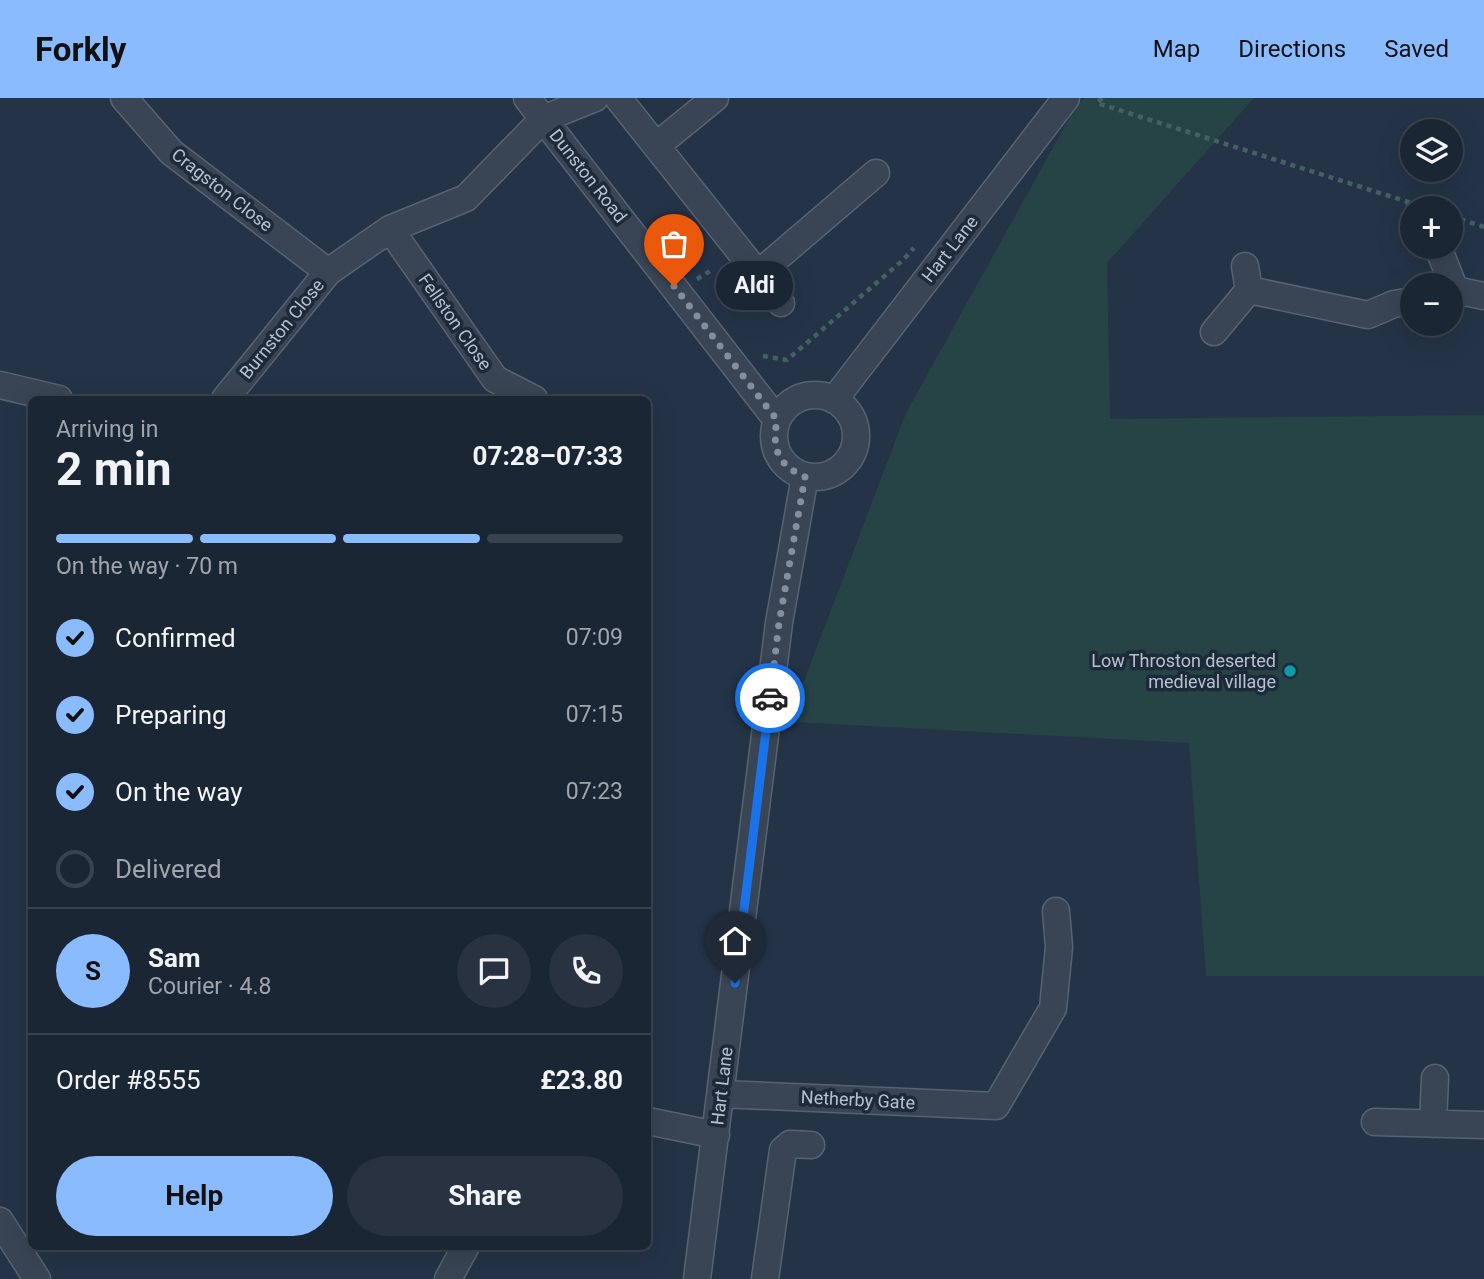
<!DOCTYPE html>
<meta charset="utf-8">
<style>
body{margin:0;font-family:Roboto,sans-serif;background:#283240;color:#f1f3f6;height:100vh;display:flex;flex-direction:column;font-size:26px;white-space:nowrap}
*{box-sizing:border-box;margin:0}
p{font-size:23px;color:#a0a5ac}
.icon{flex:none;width:38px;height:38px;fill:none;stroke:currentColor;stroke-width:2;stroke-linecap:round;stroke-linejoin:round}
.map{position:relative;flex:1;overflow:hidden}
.drawer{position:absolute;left:28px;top:298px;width:623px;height:854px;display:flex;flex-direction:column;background:#1b2634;border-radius:10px;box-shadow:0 7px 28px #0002,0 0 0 2px #39434f}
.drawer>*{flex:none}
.buttons{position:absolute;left:1400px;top:21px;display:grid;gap:14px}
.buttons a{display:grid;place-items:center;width:63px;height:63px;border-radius:50%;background:#1b2634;box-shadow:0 7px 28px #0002,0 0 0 2px #39434f;font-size:35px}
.pin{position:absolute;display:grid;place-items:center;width:60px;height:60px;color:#fff;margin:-72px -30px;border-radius:50% 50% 50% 0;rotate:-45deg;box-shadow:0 0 7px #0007}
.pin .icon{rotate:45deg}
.courier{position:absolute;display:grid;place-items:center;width:70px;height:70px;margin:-35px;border:5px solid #1a73e8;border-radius:50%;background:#fff;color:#222;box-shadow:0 2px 9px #0007}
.bubble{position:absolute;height:49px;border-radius:24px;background:#1b2634;box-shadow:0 7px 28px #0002,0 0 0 2px #39434f;font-size:23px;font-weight:700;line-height:49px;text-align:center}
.overview em{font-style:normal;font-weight:700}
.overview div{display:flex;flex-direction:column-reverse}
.overview{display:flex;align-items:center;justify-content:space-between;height:119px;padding:0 28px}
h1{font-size:46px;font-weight:700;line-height:52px}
.bar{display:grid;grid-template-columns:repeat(4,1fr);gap:10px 7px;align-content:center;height:84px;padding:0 28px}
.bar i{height:9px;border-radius:5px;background:#39434f}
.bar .active{background:#8bbbff}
.bar p{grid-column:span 4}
.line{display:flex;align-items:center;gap:18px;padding:0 28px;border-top:2px solid #39434f}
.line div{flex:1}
.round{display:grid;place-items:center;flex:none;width:74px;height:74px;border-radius:37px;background:#283240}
ol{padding:0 28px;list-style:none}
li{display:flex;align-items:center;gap:21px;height:77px}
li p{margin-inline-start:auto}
li .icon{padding:7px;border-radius:50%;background:#8bbbff;color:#111;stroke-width:4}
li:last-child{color:#a0a5ac}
li i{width:38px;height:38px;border:4px solid #39434f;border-radius:50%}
.action{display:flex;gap:14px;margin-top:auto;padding:14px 28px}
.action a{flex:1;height:80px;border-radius:42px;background:#8bbbff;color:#111;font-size:28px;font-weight:700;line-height:80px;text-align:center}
.action a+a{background:#283240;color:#f1f3f6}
header{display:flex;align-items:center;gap:42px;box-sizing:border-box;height:98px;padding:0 35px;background:#8bbbff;color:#111}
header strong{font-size:33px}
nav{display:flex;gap:38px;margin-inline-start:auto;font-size:24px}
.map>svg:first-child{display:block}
.green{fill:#264446}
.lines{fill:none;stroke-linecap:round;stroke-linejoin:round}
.minor-casing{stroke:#586372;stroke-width:29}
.path{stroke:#456062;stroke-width:4.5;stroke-dasharray:5 5;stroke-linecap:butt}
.minor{stroke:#394555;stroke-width:26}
.done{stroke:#848f9e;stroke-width:7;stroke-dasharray:0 12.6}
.route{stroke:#1a73e8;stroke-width:9}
.culture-dot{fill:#0f9aa8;stroke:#1d2a3a;stroke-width:2.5}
.labels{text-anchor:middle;stroke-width:7;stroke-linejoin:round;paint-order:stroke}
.street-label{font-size:18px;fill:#b7c0ce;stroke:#1d2a3a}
.poi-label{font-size:18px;fill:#b7c0ce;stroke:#1d2a3a;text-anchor:end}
</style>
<header>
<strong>Forkly</strong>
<nav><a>Map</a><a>Directions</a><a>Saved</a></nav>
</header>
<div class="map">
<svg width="1484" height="1181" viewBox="0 0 1484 1181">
<rect width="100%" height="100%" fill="#243346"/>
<path class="green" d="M 1084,0 L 1254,0 L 1107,165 L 1110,321 L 1484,317 L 1484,878 L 1206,878 L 1189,645 L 795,624 L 801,591 L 906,315 L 1076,8 Z"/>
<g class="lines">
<g class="minor-casing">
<path id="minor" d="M 124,0 L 171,54 L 328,174
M 527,0 L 777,322
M 618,0 L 781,205
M 656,48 L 715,0
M 390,131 L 495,281 L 534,301
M 1438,149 L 1455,192
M 758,176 L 876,75
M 1249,192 L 1368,217 L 1394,206 L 1412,203
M 1451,193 L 1455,192 L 1484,198
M 1214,234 L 1249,192 L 1245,168
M 0,287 L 59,301
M774 338a41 41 0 1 1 82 0a41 41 0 1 1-82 0Z
M 225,301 L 328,174 L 390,131 L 466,100 L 543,21 L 595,0
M 834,302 L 1066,0
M 721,996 L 996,1008 L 1053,910 L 1059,849 L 1056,813
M 648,1023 L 716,1037
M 1375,1024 L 1484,1027
M 1433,1026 L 1435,980
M 0,1123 L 37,1181
M 448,1181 L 466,1148
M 697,1181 L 779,525 L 805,378
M 765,1181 L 783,1052 L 790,1046 L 811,1047"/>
</g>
<path class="path" d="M 1102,0 L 1097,5 L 1427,110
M 1407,103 L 1412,122
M 1451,118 L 1484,129
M 697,181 L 713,171
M 763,258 L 787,262 L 903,162 L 914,150"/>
<use href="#minor" class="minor"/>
</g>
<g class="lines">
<path class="done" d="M 674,188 L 777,322 C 772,351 777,366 805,379 L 779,525 L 770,600"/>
<path class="route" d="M 735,885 L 770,600"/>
</g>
<circle class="culture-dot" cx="1290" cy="573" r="7"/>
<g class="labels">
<g class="street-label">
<text transform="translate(588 78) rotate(52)" y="6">Dunston Road</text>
<text transform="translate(222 92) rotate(38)" y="6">Cragston Close</text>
<text transform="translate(950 151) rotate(-52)" y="6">Hart Lane</text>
<text transform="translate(455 224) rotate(55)" y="6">Fellston Close</text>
<text transform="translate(282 231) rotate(-51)" y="6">Burnston Close</text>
<text transform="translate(722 988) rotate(-83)" y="6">Hart Lane</text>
<text transform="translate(858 1002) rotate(3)" y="6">Netherby Gate</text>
</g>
<g class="poi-label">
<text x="1276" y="569">Low Throston deserted<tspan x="1276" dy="21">medieval village</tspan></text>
</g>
</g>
</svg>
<div class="buttons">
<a><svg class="icon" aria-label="layers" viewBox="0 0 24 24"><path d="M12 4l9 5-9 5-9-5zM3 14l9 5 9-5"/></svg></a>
<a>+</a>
<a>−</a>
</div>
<div class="pin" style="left:674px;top:188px;background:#ea580c"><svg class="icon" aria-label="bag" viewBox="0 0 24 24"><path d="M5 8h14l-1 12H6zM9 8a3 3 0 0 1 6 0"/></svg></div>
<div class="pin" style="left:735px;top:885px;background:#1f2937"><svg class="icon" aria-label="home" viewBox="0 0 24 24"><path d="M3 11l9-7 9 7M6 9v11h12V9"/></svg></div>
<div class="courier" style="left:770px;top:600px"><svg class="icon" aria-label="car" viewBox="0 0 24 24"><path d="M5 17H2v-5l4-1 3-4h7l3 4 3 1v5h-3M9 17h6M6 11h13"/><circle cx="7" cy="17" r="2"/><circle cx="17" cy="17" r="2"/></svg></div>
<div class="bubble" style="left:716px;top:163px;width:77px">Aldi</div>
<section class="drawer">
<div class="overview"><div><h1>2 min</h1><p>Arriving in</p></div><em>07:28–07:33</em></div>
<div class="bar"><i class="active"></i><i class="active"></i><i class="active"></i><i></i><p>On the way · 70 m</p></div>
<ol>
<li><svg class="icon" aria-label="check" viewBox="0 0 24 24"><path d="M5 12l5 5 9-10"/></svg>Confirmed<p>07:09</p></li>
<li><svg class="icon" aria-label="check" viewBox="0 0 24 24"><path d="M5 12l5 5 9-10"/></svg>Preparing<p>07:15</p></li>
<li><svg class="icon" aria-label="check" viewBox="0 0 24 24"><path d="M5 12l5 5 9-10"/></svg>On the way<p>07:23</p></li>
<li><i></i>Delivered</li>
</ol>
<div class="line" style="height:126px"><b class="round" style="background:#8bbbff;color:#111">S</b><div><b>Sam</b><p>Courier · 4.8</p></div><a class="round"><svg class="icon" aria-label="chat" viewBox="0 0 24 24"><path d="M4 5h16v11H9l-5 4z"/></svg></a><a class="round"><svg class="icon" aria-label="phone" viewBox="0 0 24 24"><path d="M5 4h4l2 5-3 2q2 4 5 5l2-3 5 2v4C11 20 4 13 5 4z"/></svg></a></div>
<div class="line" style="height:91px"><div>Order #8555</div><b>£23.80</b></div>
<div class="action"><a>Help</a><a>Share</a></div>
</section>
</div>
